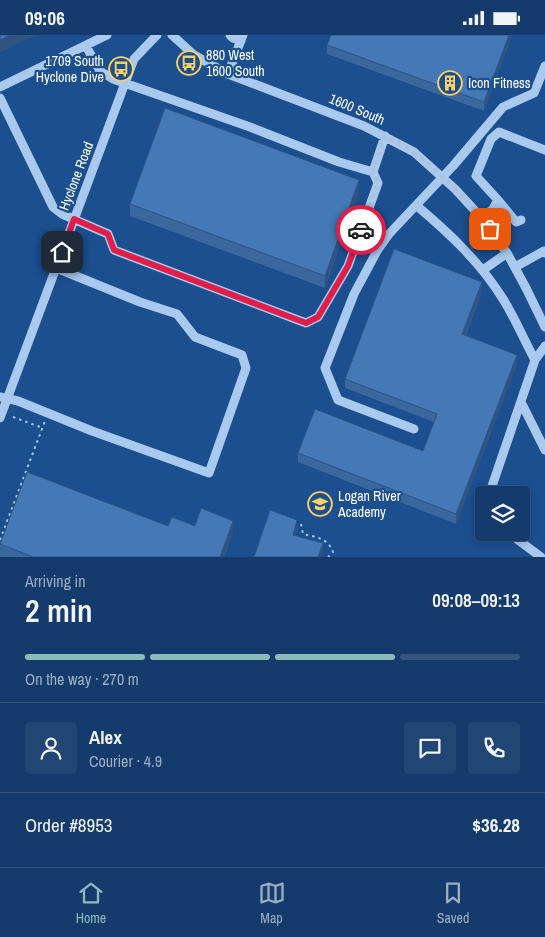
<!DOCTYPE html>
<meta charset="utf-8">
<style>
body{margin:0;font-family:"Archivo Narrow",sans-serif;background:#214673;color:#f1f3f6;height:100vh;display:flex;flex-direction:column;font-size:19px;white-space:nowrap}
*{box-sizing:border-box;margin:0}
p{font-size:16px;color:#9dadc1}
.icon{flex:none;width:28px;height:28px;fill:none;stroke:currentColor;stroke-width:2;stroke-linecap:round;stroke-linejoin:round}
.map{position:relative;height:522px;overflow:hidden}
.details{display:flex;flex-direction:column;background:#143b6b;flex:1}
.details>*{flex:none}
.tools{position:absolute;left:475px;top:451px;display:grid;gap:10px}
.tools a{display:grid;place-items:center;width:55px;height:55px;border-radius:5px;background:#143b6b;box-shadow:0 2px 8px #0003,0 0 0 1px #33557e;font-size:25px}
.pin{position:absolute;display:grid;place-items:center;width:42px;height:42px;color:#fff;margin:-21px;border-radius:10px;box-shadow:0 2px 8px #0006}
.courier{position:absolute;display:grid;place-items:center;width:50px;height:50px;margin:-25px;border:4px solid #e11d48;border-radius:50%;background:#fff;color:#222;box-shadow:0 1px 6px #0007}
.headline em{font-style:normal;font-weight:600}
.headline div{display:flex;flex-direction:column-reverse}
.headline{display:flex;align-items:center;justify-content:space-between;height:85px;padding:0 25px}
h1{font-size:32px;font-weight:600;line-height:38px}
.bar{display:grid;grid-template-columns:repeat(4,1fr);gap:8px 5px;align-content:center;height:60px;padding:0 25px}
.bar i{height:6px;border-radius:4px;background:#33557e}
.bar .on{background:#8bbbb9}
.bar p{grid-column:span 4}
.line{display:flex;align-items:center;gap:12px;padding:0 25px;border-top:1px solid #33557e}
.line div{flex:1}
.round{display:grid;place-items:center;flex:none;width:52px;height:52px;border-radius:5px;background:#214673}
.status{display:flex;justify-content:space-between;align-items:center;height:35px;padding:0 25px;background:#143b6b;direction:ltr}
.status svg{height:14px;fill:currentColor}
.menu{display:flex;justify-content:space-around;align-items:center;height:70px;border-top:1px solid #33557e;background:#143b6b;font-size:14px;color:#9dadc1}
.menu a{display:grid;justify-items:center;gap:2px}
.menu .on{color:#8bbbb9}
.map>svg:first-child{display:block}
.lines{fill:none;stroke-linecap:round;stroke-linejoin:round}
.path{stroke:#a9c9ee;stroke-width:2;stroke-dasharray:2.5 4;stroke-linecap:butt}
.minor{stroke:#a9c9ee;stroke-width:9}
.wall{fill:#3a679d}
.shaded-wall{fill:#305480}
.building{fill:#4478b7;stroke:#305480}
.done{stroke:#afc1d8;stroke-width:5;stroke-dasharray:0 9}
.route{stroke:#e11d48;stroke-width:6}
.labels{text-anchor:middle;stroke-width:4.5;stroke-linejoin:round;paint-order:stroke}
.poi-label{font-size:14px;fill:#fff;stroke:#1b4f8f;text-anchor:start}
.street-label{font-size:14px;fill:#fff;stroke:#1b4f8f}
</style>
<div class="status"><b>09:06</b><svg viewBox="0 0 49 12"><path d="M0 12V9h3v3zM5 12V6h3v6zM10 12V3h3v9zM15 12V0h3v12zM26 1h20v11H26zM47 4h2v5h-2z"/></svg></div>
<div class="map">
<svg width="545" height="522" viewBox="0 0 545 522">
<rect width="100%" height="100%" fill="#1b4f8f"/>
<g class="lines">
<path class="path" d="M 13,382 L 43,393
M 301,489 L 303,499 C 316,502 328,503 333,517 L 328,522
M 0,505 L 45,386"/>
<path class="minor" d="M 172,0 L 194,20 L 228,39 L 364,91 L 414,117 L 455,154 L 479,180 L 507,218 L 526,253 L 545,292
M 230,0 L 233,3 L 241,6
M 86,11 L 100,36 L 113,44 L 250,92 L 339,127 L 373,137
M 228,39 L 243,0
M 0,52 L 107,0
M 0,63 L 53,172 L 62,179 L 108,199 L 114,215 L 306,288 L 318,282 L 348,231 L 378,148 L 373,137 L 385,101
M 498,165 L 516,187 L 521,185
M 417,171 C 449,198 480,227 503,264 C 515,283 524,305 535,325
M 481,183 L 493,174 L 498,165 L 476,141 L 491,104 L 499,97 L 545,115
M 515,232 L 544,216 L 545,218
M 483,235 L 507,218
M 0,362 L 18,366 L 92,396 L 209,438 L 246,333 L 242,320 L 195,302 L 177,279 L 140,267 L 56,233
M 521,367 L 545,415
M 0,383 L 134,24 L 157,0
M 414,394 L 338,365 L 325,333 L 354,259 L 377,216 L 389,199 L 453,131 L 503,72 L 534,58 L 545,31
M 489,460 L 535,325 L 545,311
M 484,476 L 481,485 L 484,486
M 509,498 L 541,522"/>
</g>
<path class="wall" d="M 512,0 L 484,76 L 327,19 L 327,10 Z
M 359,157 L 325,253 L 130,181 L 130,169 Z
M 482,257 L 466,300 L 517,329 L 456,489 L 298,427 L 298,418 L 423,416 L 434,387 L 345,353 L 345,344 Z
M 168,491 L 195,491 L 233,498 L 224,522 L 0,522 L 0,509 Z"/>
<path class="shaded-wall" d="M 11,0 L 36,0 L 0,17 L 0,5 Z
M 509,0 L 512,0 L 484,76 L 484,67 Z
M 359,145 L 359,157 L 325,253 L 325,241 Z
M 482,247 L 482,257 L 462,308 L 462,299 Z
M 517,320 L 517,329 L 456,489 L 456,479 Z
M 297,485 L 297,494 L 293,510 L 293,500 Z
M 233,486 L 233,498 L 224,522 L 220,522 Z
M 323,508 L 323,518 L 321,522 L 318,522 Z"/>
<path class="building" d="M 0,0 L 11,0 L 0,5 Z
M 331,0 L 509,0 L 484,67 L 327,10 Z
M 165,73 L 359,145 L 325,241 L 130,169 Z
M 394,214 L 482,247 L 462,299 L 517,320 L 456,479 L 298,418 L 315,374 L 423,416 L 437,379 L 345,344 Z
M 27,437 L 168,491 L 172,482 L 195,491 L 201,473 L 233,486 L 220,522 L 33,522 L 0,509 Z
M 270,475 L 297,485 L 293,500 L 323,508 L 318,522 L 254,522 Z"/>
<g class="lines">
<path class="done" d="M 361,195 L 378,148 L 373,137 L 384,101 C 395,106 406,111 415,119 C 443,140 469,166 490,194"/>
<path class="route" d="M 62,217 L 74,184 L 108,199 L 114,215 L 306,288 L 318,282 L 348,231 L 361,195"/>
</g>
<defs>
<g id="bus-ring" transform="scale(1.25)"><circle r="9.5" fill="#1b4f8f" stroke="#ffd166" stroke-width="1.5"/><path d="M-5-6H5V4H4V6H2V4H-2V6H-4V4H-5ZM-3.5-4V0h7V-4ZM-3.5 1.2v1.5H-2V1.2ZM2 1.2v1.5H3.5V1.2Z" fill="#ffd166"/></g>
<g id="building-ring" transform="scale(1.25)"><circle r="9.5" fill="#1b4f8f" stroke="#ffd166" stroke-width="1.5"/><path d="M-4-6H4V6H1V3H-1V6H-4ZM-2.5-4.3h1.7v1.8h-1.7ZM.8-4.3h1.7v1.8H.8ZM-2.5-1h1.7V.8h-1.7ZM.8-1h1.7V.8H.8Z" fill="#ffd166"/></g>
<g id="school-ring" transform="scale(1.25)"><circle r="9.5" fill="#1b4f8f" stroke="#ffd166" stroke-width="1.5"/><path d="M0-5L7-2L0 1L-7-2ZM-4 1L0 2.5L4 1V4Q0 6-4 4Z" fill="#ffd166"/></g>
</defs>
<g fill-rule="evenodd">
<use href="#bus-ring" x="189" y="28"/>
<use href="#bus-ring" x="121" y="34"/>
<use href="#building-ring" x="450" y="48"/>
<use href="#school-ring" x="320" y="469"/>
</g>
<g class="labels">
<g class="poi-label">
<text x="206" y="25">880 West<tspan x="206" dy="16">1600 South</tspan></text>
<text x="104" y="31" text-anchor="end">1709 South<tspan x="104" dy="16">Hyclone Dive</tspan></text>
<text x="468" y="53">Icon Fitness</text>
<text x="338" y="466">Logan River<tspan x="338" dy="16">Academy</tspan></text>
</g>
<g class="street-label">
<text transform="translate(357 74) rotate(23)" y="5">1600 South</text>
<text transform="translate(76 141) rotate(-69)" y="5">Hyclone Road</text>
</g>
</g>
</svg>
<div class="tools">
<a><svg class="icon" aria-label="layers" viewBox="0 0 24 24"><path d="M12 4l9 5-9 5-9-5zM3 14l9 5 9-5"/></svg></a>
</div>
<div class="pin" style="left:490px;top:194px;background:#ea580c"><svg class="icon" aria-label="bag" viewBox="0 0 24 24"><path d="M5 8h14l-1 12H6zM9 8a3 3 0 0 1 6 0"/></svg></div>
<div class="pin" style="left:62px;top:217px;background:#1f2937"><svg class="icon" aria-label="home" viewBox="0 0 24 24"><path d="M3 11l9-7 9 7M6 9v11h12V9"/></svg></div>
<div class="courier" style="left:361px;top:195px"><svg class="icon" aria-label="car" viewBox="0 0 24 24"><path d="M5 17H2v-5l4-1 3-4h7l3 4 3 1v5h-3M9 17h6M6 11h13"/><circle cx="7" cy="17" r="2"/><circle cx="17" cy="17" r="2"/></svg></div>
</div>
<section class="details">
<div class="headline"><div><h1>2 min</h1><p>Arriving in</p></div><em>09:08–09:13</em></div>
<div class="bar"><i class="on"></i><i class="on"></i><i class="on"></i><i></i><p>On the way · 270 m</p></div>
<div class="line" style="height:90px"><a class="round"><svg class="icon" aria-label="person" viewBox="0 0 24 24"><circle cx="12" cy="8" r="4"/><path d="M4 21q1-7 8-7t8 7"/></svg></a><div><b>Alex</b><p>Courier · 4.9</p></div><a class="round"><svg class="icon" aria-label="chat" viewBox="0 0 24 24"><path d="M4 5h16v11H9l-5 4z"/></svg></a><a class="round"><svg class="icon" aria-label="phone" viewBox="0 0 24 24"><path d="M5 4h4l2 5-3 2q2 4 5 5l2-3 5 2v4C11 20 4 13 5 4z"/></svg></a></div>
<div class="line" style="height:65px"><div>Order #8953</div><b>$36.28</b></div>
</section>
<nav class="menu">
<a class="on"><svg class="icon" aria-label="home" viewBox="0 0 24 24"><path d="M3 11l9-7 9 7M6 9v11h12V9"/></svg>Home</a>
<a><svg class="icon" aria-label="map" viewBox="0 0 24 24"><path d="M3 6l6-2 6 2 6-2v14l-6 2-6-2-6 2zM9 4v14M15 6v14"/></svg>Map</a>
<a><svg class="icon" aria-label="saved" viewBox="0 0 24 24"><path d="M7 4h10v16l-5-4-5 4z"/></svg>Saved</a>
</nav>
